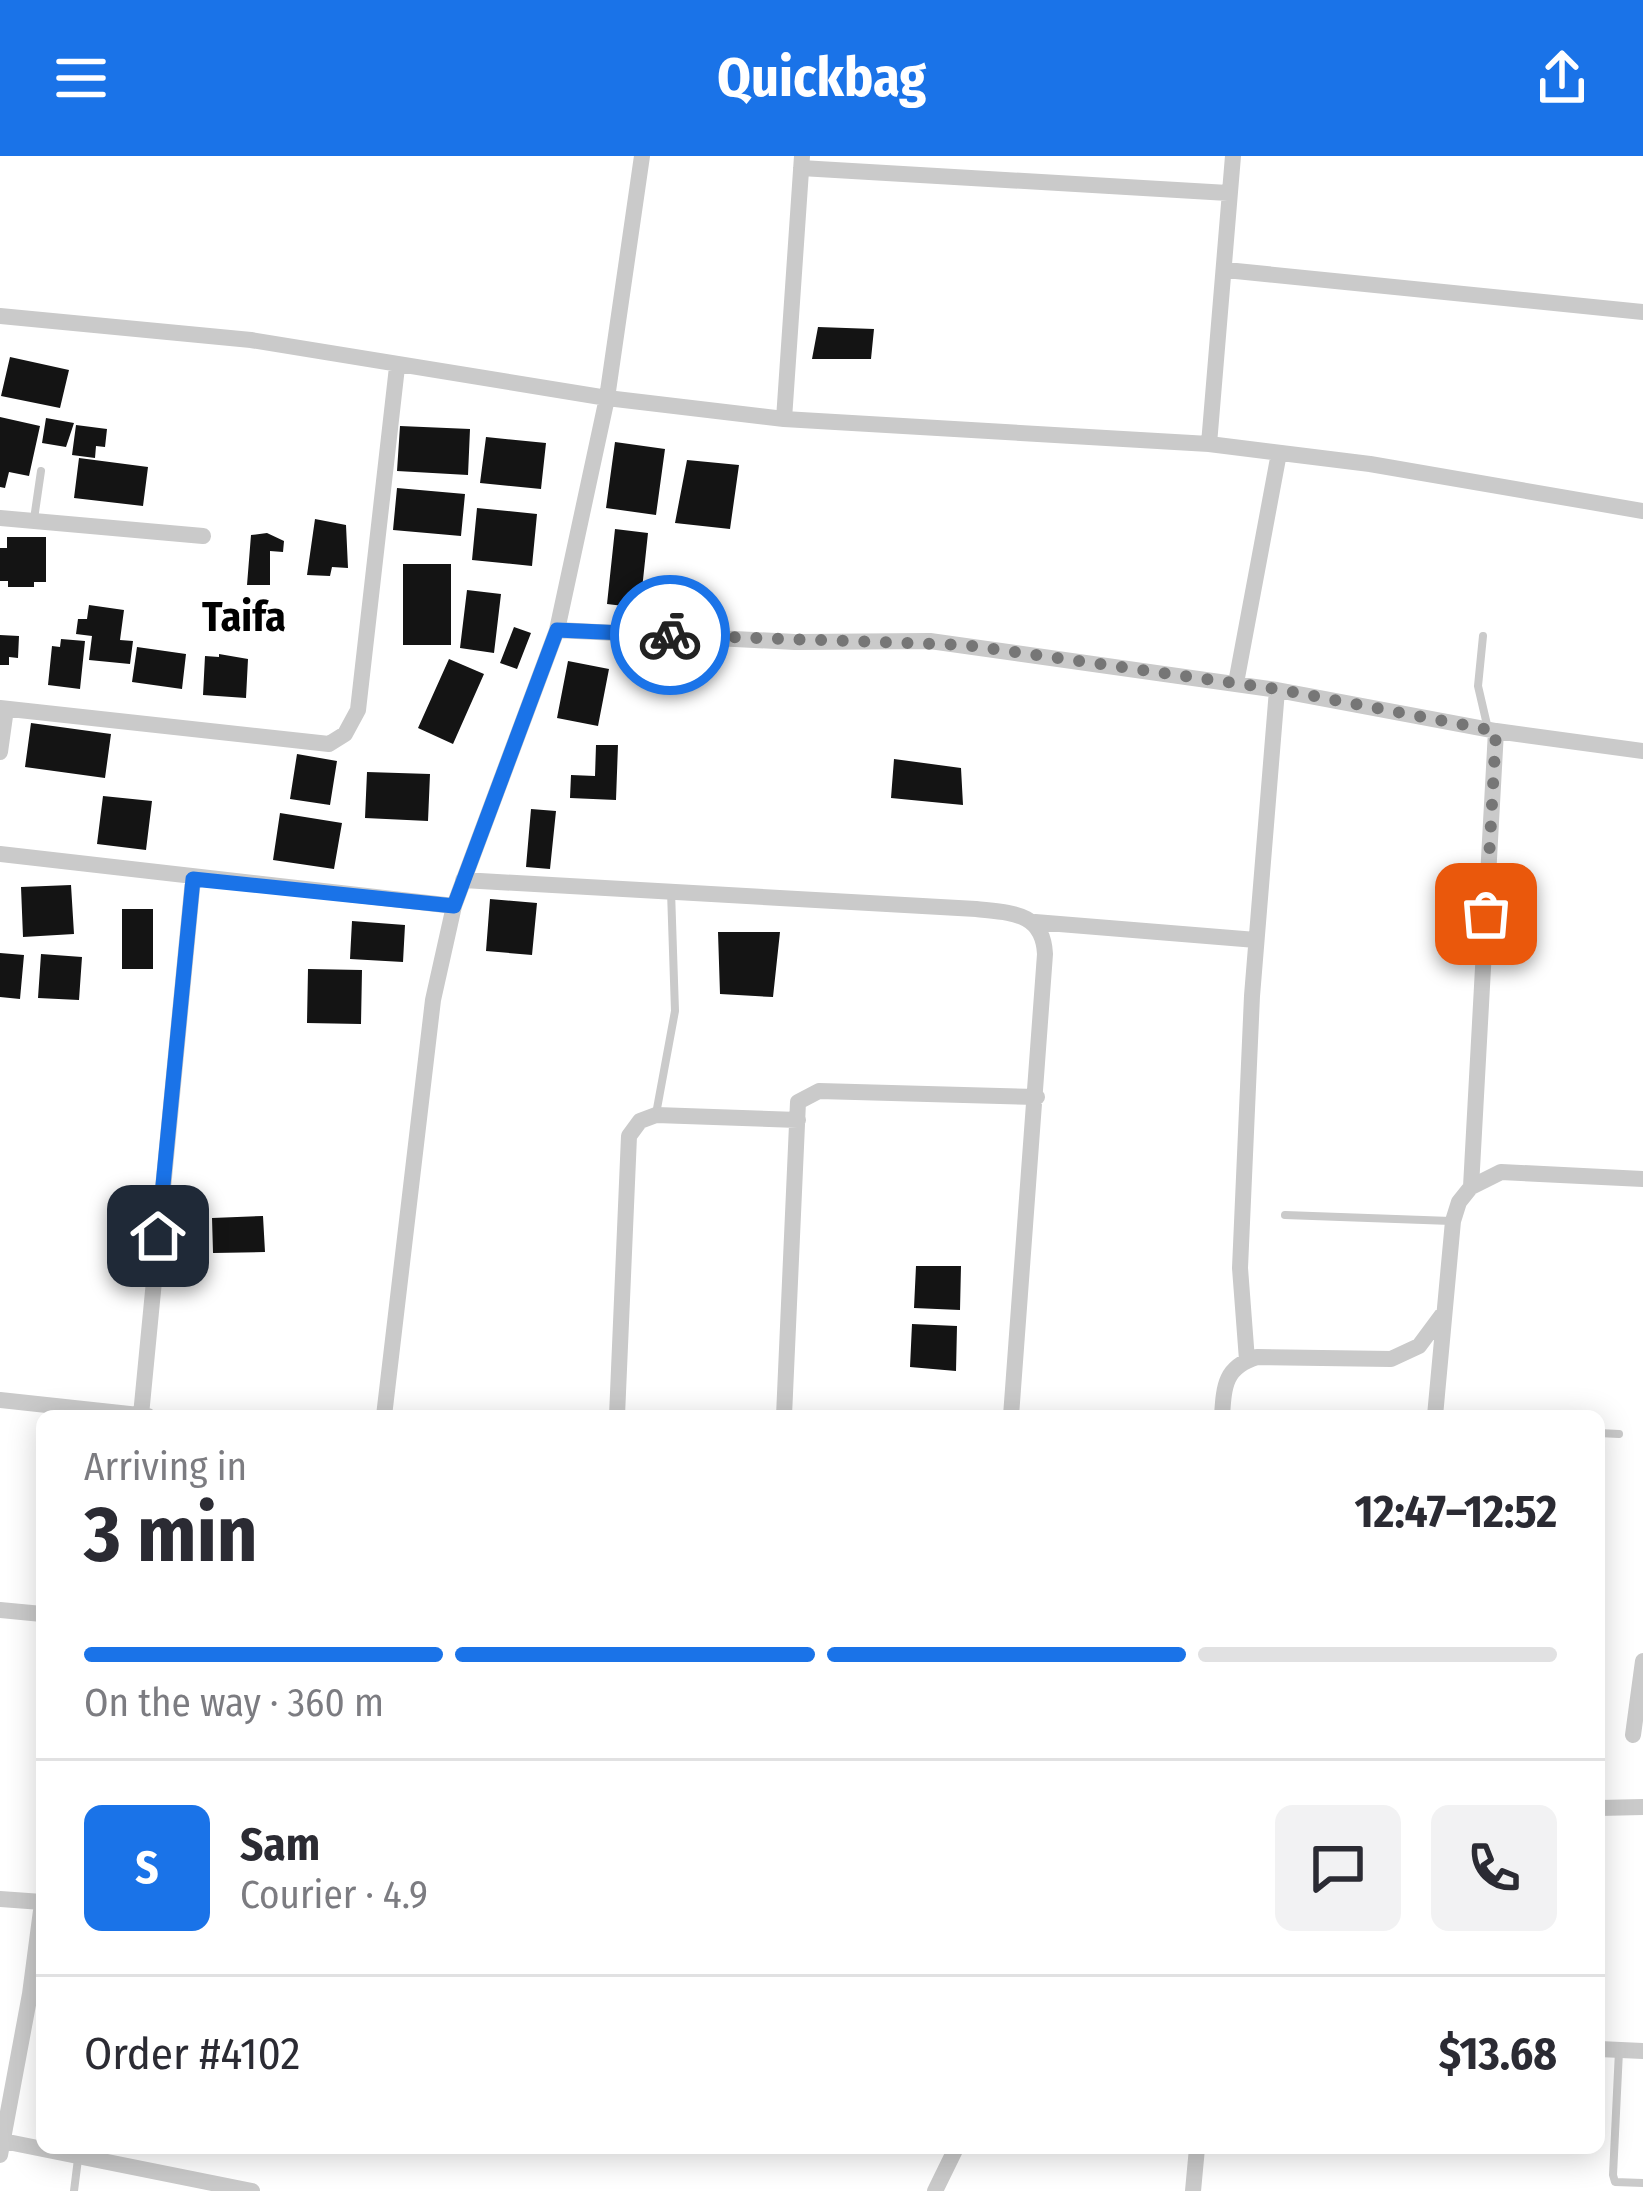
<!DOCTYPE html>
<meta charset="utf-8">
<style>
body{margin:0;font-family:"Fira Sans Condensed",sans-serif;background:#f2f2f3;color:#2b2b33;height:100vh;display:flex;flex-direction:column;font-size:45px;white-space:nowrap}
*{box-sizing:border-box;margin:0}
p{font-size:39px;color:#7c7c81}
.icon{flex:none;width:66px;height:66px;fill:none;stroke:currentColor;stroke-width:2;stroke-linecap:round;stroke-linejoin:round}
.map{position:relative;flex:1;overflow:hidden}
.side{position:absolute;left:36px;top:1254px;width:1569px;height:744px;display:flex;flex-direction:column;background:#fff;border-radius:18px;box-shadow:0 6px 30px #0003}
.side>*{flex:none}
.pin{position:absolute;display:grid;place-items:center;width:102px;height:102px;color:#fff;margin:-51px;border-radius:24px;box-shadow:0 6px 18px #0006}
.courier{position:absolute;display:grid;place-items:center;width:120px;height:120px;margin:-60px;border:9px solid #1a73e8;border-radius:50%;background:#fff;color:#222;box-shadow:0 3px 15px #0007}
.headline em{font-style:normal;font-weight:700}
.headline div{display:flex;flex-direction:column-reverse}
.headline{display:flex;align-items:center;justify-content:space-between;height:204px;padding:0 48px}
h1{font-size:78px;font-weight:700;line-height:90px}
.bar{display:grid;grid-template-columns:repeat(4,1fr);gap:18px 12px;align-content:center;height:144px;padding:0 48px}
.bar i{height:15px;border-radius:9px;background:#e1e1e2}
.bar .active{background:#1a73e8}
.bar p{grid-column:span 4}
.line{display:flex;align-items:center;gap:30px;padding:0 48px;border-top:3px solid #e1e1e2}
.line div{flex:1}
.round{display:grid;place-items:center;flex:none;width:126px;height:126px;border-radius:18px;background:#f2f2f3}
header{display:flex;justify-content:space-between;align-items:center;height:156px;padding:0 48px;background:#1a73e8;color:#fff;font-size:54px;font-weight:700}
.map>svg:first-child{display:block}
.building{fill:#141414}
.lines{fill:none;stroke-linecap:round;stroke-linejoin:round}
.lane{stroke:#cacaca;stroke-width:8}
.street{stroke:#cacaca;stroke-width:16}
.done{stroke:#767676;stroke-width:12;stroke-dasharray:0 21.6}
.route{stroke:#1a73e8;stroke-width:15}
.labels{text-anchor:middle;stroke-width:12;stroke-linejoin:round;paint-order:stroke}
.district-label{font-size:42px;font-weight:bold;fill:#000;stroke:#fff}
</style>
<header><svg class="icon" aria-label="menu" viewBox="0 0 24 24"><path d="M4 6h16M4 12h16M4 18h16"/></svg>Quickbag<svg class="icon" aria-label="share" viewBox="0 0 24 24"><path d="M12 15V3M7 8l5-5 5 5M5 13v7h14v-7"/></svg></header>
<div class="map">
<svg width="1643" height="2035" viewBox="0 0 1643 2035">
<rect width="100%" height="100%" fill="#fff"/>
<path class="building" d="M 818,171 L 874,173 L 871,203 L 812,203 Z
M 10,201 L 69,214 L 60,252 L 1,240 Z
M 0,261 L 40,270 L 29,320 L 9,316 L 5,332 L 0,331 Z
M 46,262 L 74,267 L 66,291 L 42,287 Z
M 76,269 L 107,273 L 105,291 L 96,290 L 95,302 L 72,299 Z
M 400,270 L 470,273 L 468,319 L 397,315 Z
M 486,281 L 546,287 L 541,333 L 480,327 Z
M 615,286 L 665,293 L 656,359 L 606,352 Z
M 79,302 L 148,311 L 143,350 L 74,342 Z
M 687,304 L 739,309 L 730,373 L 675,367 Z
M 397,332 L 465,338 L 461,380 L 393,374 Z
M 477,352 L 537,358 L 532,410 L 472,404 Z
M 315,363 L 346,369 L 348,412 L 332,411 L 330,420 L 307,419 Z
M 615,373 L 648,377 L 640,452 L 607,448 Z
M 267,377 L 284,385 L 283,396 L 270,395 L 270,429 L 247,429 L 251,379 Z
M 7,381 L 46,381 L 46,426 L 34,426 L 34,431 L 8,431 L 8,425 L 0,425 L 0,392 L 7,392 Z
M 403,408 L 451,408 L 451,489 L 403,489 Z
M 467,434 L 501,438 L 494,497 L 460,492 Z
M 89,449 L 124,454 L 120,484 L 133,485 L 130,508 L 89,504 L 92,480 L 76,478 L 78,463 L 87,463 Z
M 514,471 L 531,477 L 517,513 L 500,507 Z
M 0,479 L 19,480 L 18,502 L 9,501 L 9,509 L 0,509 Z
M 61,483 L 85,485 L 80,533 L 48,529 L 52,490 L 60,491 Z
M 137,491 L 186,498 L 182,533 L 132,526 Z
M 219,498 L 248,503 L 246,542 L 203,539 L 205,500 L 219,501 Z
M 449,503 L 484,518 L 453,588 L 418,572 Z
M 568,505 L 609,513 L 598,570 L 557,562 Z
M 31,567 L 111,578 L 105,622 L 25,611 Z
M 596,589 L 618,589 L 616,644 L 570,642 L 571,619 L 595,620 Z
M 297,598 L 337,605 L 330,649 L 290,643 Z
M 894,603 L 961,612 L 963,649 L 891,642 Z
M 367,616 L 430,618 L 428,665 L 365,662 Z
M 103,640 L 152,645 L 146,694 L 97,688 Z
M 531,653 L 556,655 L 550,713 L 526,711 Z
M 280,657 L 342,667 L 334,713 L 273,704 Z
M 71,729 L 74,778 L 23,781 L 21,731 Z
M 490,743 L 537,747 L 532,799 L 486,795 Z
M 122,753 L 153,753 L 153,813 L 122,813 Z
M 352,765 L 405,769 L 403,806 L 350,803 Z
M 718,776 L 780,776 L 773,841 L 720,838 Z
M 0,797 L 24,799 L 20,843 L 0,841 Z
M 41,798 L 82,801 L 79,844 L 38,842 Z
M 308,813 L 362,814 L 361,868 L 307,867 Z
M 263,1060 L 265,1096 L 213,1097 L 212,1062 Z
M 916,1110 L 961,1110 L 960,1154 L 914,1152 Z
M 912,1168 L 957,1170 L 956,1215 L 910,1211 Z"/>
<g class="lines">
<path class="lane" d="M 34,363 L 41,315
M 1483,480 L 1478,530 L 1488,573
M 656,958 L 675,855 L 671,735
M 1285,1059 L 1451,1065
M 1599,1277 L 1619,1278
M 1619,1895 L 1613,2019 L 1615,2026 L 1643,2027
M 74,2035 L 78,2003"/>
<path class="street" d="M 801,12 L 1228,37
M 1226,114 L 1643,156
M 0,160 L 251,184 L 607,242 L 784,263 L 1209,288 L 1370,308 L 1643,355
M 784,263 L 802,0
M 1209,288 L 1233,0
M 0,362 L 203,380
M 557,474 L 795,486 L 930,485 L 1277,534 L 1496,575 L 1643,595
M 1236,527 L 1279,297
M 0,552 L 329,588 L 345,578 L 358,554 L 397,211
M 0,596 L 6,553
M 0,698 L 454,750
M 463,724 L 976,753 C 1011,757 1043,756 1045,798 L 1011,1260
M 1035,766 L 1256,784
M 1471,1031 L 1501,1016 L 1643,1023
M 1247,1204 L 1240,1112 L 1252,840 L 1277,534
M 0,1244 L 148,1260
M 141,1259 L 193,723
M 384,1260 L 433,844 L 454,750 L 557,474 L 607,242 L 642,0
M 617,1260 L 629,980 L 640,965 L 656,959 L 798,964
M 784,1260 L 798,946 L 819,935 L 1037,941
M 1222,1260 C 1224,1229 1225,1211 1257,1201 L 1391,1203 L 1419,1190 L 1442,1159
M 1435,1260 L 1453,1065 L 1459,1046 L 1471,1031 L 1496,575
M 0,1454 L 42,1458
M 1633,1579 L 1643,1505
M 1599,1652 L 1643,1651
M 0,1743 L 42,1746
M 1599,1893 L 1643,1895
M 3,1985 L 252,2035
M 0,1999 L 30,1838 L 42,1747
M 935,2035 L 956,1992
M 1193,2035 L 1197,1992"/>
</g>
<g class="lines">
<path class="done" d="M 670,479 L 965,489 L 1277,533 L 1496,575 L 1486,758"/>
<path class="route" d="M 158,1080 L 193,723 L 454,750 L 557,474 L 670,479"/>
</g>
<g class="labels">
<g class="district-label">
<text x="244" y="475">Taifa</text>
</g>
</g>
</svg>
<div class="pin" style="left:1486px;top:758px;background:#ea580c"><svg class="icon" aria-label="bag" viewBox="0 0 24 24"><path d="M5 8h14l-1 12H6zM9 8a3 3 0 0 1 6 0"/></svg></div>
<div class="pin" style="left:158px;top:1080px;background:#1f2937"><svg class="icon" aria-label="home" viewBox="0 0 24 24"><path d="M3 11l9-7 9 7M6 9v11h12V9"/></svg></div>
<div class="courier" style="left:670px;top:479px"><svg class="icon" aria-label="bike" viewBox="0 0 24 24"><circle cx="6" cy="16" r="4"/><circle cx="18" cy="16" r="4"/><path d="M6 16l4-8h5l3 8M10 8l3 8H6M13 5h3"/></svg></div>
<section class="side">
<div class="headline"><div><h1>3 min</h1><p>Arriving in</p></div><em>12:47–12:52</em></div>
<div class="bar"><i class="active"></i><i class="active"></i><i class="active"></i><i></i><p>On the way · 360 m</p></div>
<div class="line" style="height:216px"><b class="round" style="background:#1a73e8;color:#fff">S</b><div><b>Sam</b><p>Courier · 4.9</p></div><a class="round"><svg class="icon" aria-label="chat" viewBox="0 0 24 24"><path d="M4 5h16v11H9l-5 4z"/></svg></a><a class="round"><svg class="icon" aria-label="phone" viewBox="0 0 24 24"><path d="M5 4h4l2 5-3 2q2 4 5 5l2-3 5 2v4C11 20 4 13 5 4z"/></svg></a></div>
<div class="line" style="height:156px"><div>Order #4102</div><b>$13.68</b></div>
</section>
</div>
